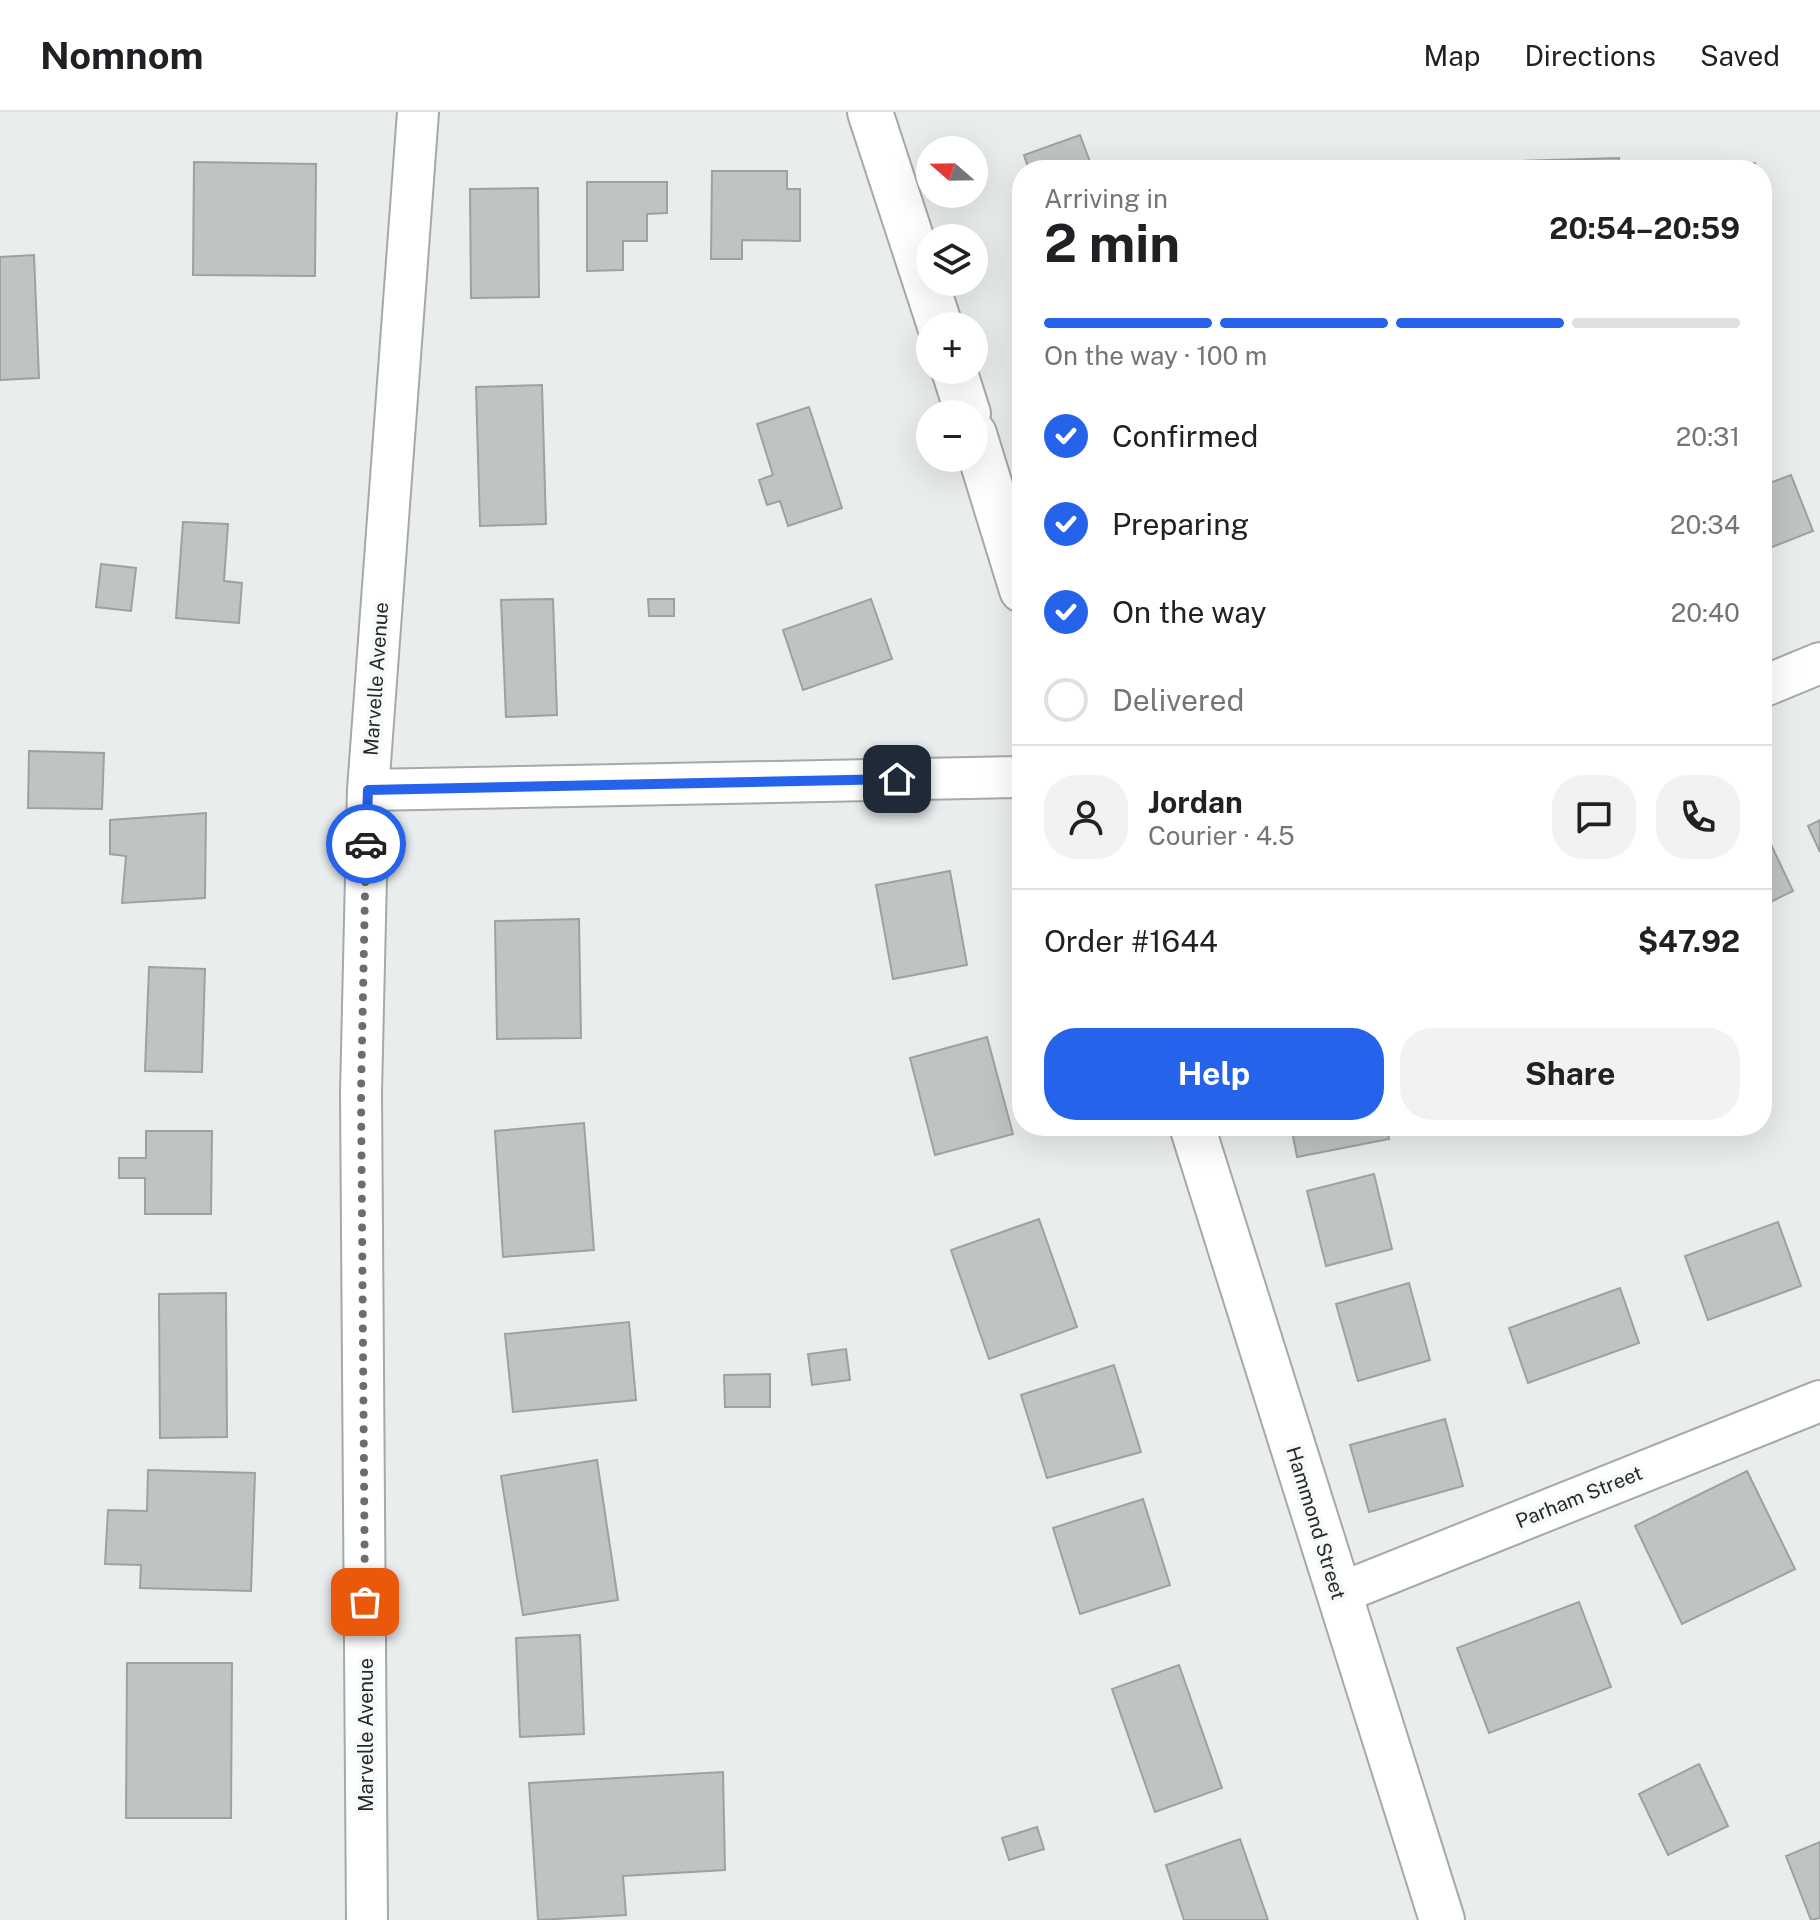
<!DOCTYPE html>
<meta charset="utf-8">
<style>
body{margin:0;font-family:"Public Sans",sans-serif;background:#f2f2f2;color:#202124;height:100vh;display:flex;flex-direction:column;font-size:30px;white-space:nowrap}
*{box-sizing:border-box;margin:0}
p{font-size:26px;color:#757577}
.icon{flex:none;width:44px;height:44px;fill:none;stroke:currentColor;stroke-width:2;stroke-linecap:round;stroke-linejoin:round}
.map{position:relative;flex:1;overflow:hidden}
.side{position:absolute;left:1012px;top:48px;width:760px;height:976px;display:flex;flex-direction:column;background:#fff;border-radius:32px;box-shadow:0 8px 32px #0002}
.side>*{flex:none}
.needle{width:52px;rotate:290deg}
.tools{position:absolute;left:916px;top:24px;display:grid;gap:16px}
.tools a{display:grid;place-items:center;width:72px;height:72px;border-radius:50%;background:#fff;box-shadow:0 8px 32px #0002;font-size:40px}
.pin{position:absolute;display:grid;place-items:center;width:68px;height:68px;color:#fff;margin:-34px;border-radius:16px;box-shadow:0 4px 12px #0006}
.courier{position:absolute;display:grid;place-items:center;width:80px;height:80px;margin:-40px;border:6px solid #2563eb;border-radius:50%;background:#fff;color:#222;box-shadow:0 2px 10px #0007}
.headline em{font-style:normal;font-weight:700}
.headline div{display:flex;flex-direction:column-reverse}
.headline{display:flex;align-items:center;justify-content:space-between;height:136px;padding:0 32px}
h1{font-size:52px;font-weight:700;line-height:60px}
.bar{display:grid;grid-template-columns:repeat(4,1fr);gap:12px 8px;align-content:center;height:96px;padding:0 32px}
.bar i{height:10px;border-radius:6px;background:#e0e0e0}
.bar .selected{background:#2563eb}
.bar p{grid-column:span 4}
.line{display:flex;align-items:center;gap:20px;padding:0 32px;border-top:2px solid #e0e0e0}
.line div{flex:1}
.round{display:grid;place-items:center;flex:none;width:84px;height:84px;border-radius:32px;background:#f2f2f2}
ol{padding:0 32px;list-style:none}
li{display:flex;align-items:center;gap:24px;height:88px}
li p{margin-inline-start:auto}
li .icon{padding:8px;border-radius:50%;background:#2563eb;color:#fff;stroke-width:4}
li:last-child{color:#757577}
li i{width:44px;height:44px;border:4px solid #e0e0e0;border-radius:50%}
.cta{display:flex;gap:16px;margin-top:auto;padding:16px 32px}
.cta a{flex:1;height:92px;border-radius:32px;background:#2563eb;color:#fff;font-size:32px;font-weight:700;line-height:92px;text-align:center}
.cta a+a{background:#f2f2f2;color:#202124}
header{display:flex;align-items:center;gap:48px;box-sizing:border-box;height:112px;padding:0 40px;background:#fff;border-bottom:2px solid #e0e0e0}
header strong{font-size:38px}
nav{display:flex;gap:44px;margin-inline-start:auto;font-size:28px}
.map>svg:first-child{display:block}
.building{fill:#bfc3c3;stroke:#9da1a1;stroke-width:2}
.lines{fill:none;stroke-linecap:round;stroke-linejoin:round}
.minor-casing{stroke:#a5a9a9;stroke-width:44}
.tertiary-casing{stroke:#a5a9a9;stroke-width:48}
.minor{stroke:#fff;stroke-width:40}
.tertiary{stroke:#fff;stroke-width:44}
.done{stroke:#6c6e6e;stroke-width:8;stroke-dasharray:0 14.4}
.route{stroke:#2563eb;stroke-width:10}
.labels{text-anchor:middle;stroke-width:8;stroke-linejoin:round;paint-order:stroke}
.street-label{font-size:20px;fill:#282a2a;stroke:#f6fafb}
</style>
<header>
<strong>Nomnom</strong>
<nav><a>Map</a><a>Directions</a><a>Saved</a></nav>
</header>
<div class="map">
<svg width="1820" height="1808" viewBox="0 0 1820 1808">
<rect width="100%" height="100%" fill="#e9eded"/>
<path class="building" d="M 1080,23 L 1093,58 L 1029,58 L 1024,43 Z
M 1619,46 L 1619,58 L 1516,58 L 1516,49 Z
M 194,50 L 316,52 L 315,164 L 193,163 Z
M 1755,51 L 1756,58 L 1698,58 Z
M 712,59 L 787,59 L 787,77 L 800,77 L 800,129 L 742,128 L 742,147 L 711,147 Z
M 587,70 L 667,70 L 667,101 L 647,102 L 647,129 L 623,129 L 623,158 L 587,159 Z
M 538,76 L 539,185 L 471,186 L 470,77 Z
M 34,143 L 39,266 L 0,268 L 0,145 Z
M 542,273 L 546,412 L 480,414 L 476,275 Z
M 809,295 L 842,396 L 788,414 L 780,389 L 767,393 L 759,368 L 773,363 L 757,312 Z
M 1791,363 L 1813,419 L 1762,439 L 1762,374 Z
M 183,410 L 228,412 L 224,469 L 242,471 L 239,511 L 176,506 Z
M 101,452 L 136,456 L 131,499 L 96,495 Z
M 553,487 L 557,603 L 506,605 L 501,488 Z
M 648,487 L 674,487 L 674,504 L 649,504 Z
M 871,487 L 892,547 L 803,578 L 783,518 Z
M 29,639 L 104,641 L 102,697 L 28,696 Z
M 206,701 L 205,786 L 122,791 L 126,744 L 110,742 L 110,708 Z
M 1820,708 L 1820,740 L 1808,714 Z
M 1767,724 L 1793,779 L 1762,794 L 1762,727 Z
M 950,759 L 967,853 L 893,867 L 876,773 Z
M 579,807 L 581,926 L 497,927 L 495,809 Z
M 149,855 L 205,857 L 202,960 L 145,959 Z
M 987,925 L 1013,1022 L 935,1043 L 910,946 Z
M 584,1011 L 594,1138 L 503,1145 L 495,1019 Z
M 1291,1014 L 1387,1014 L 1389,1027 L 1297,1045 Z
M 146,1019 L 212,1019 L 211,1102 L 145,1102 L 145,1066 L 119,1066 L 119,1046 L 146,1046 Z
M 1374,1062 L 1392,1137 L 1326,1154 L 1307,1079 Z
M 1039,1107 L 1077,1215 L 989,1247 L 951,1138 Z
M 1778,1110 L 1801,1174 L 1708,1208 L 1685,1144 Z
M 1409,1171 L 1430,1248 L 1358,1269 L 1336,1192 Z
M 1620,1176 L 1639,1231 L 1528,1271 L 1509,1216 Z
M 226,1181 L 227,1325 L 160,1326 L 159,1182 Z
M 629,1210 L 636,1288 L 513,1300 L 505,1222 Z
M 846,1237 L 850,1268 L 812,1273 L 808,1242 Z
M 1114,1253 L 1141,1340 L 1047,1366 L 1021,1283 Z
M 770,1262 L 770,1295 L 725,1295 L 724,1263 Z
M 1445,1307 L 1463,1374 L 1369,1400 L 1350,1333 Z
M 597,1348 L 618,1488 L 523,1503 L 501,1364 Z
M 148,1358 L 255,1361 L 251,1479 L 140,1476 L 141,1453 L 105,1452 L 108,1398 L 147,1399 Z
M 1747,1359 L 1795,1457 L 1682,1512 L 1635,1414 Z
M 1143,1387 L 1170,1473 L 1080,1502 L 1053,1416 Z
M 1579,1490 L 1611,1575 L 1489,1621 L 1457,1536 Z
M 580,1523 L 584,1622 L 520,1625 L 516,1526 Z
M 127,1551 L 232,1551 L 231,1706 L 126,1706 Z
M 1179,1553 L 1222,1676 L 1155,1700 L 1112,1577 Z
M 1699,1652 L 1728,1714 L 1668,1743 L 1639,1682 Z
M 723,1660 L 725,1758 L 623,1764 L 626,1803 L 538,1808 L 529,1671 Z
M 1037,1715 L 1044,1737 L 1009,1748 L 1002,1726 Z
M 1240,1727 L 1268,1808 L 1184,1808 L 1166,1753 Z
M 1820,1730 L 1820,1806 L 1811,1808 L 1786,1744 Z"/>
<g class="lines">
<g class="minor-casing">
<path id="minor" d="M 1762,575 L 1820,551
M 368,678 L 1022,665
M 1338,1482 L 1820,1289
M 367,1808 L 361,981 L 368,678 L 418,0"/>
</g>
<g class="tertiary-casing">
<path id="tertiary" d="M 870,0 L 940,214
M 954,258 L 968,302
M 974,322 L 1022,478
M 1192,1014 L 1442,1808"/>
</g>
<use href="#minor" class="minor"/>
<use href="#tertiary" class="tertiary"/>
</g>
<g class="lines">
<path class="done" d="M 365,1490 L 361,981 L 366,732"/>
<path class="route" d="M 366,732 L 368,678 L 897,667"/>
</g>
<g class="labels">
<g class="street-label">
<text transform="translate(376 567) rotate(-86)" y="7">Marvelle Avenue</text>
<text transform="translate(1579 1385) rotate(-22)" y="7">Parham Street</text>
<text transform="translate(1316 1411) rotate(73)" y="7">Hammond Street</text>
<text transform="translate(366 1623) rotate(-90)" y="7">Marvelle Avenue</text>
</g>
</g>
</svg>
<div class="tools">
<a><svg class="needle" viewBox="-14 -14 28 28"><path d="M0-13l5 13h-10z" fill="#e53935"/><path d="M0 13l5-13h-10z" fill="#757577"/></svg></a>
<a><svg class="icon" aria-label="layers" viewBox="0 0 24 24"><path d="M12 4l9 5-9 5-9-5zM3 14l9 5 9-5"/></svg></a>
<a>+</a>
<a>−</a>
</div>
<div class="pin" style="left:365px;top:1490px;background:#ea580c"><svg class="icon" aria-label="bag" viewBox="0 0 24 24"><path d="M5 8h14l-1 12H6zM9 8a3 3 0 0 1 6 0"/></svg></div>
<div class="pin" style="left:897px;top:667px;background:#1f2937"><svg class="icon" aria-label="home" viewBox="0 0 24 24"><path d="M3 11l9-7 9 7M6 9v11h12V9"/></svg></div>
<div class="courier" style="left:366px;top:732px"><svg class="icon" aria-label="car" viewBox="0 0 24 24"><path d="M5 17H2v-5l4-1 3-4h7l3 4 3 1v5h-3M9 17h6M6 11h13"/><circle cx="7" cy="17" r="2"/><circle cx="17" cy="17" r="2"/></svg></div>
<section class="side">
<div class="headline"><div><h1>2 min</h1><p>Arriving in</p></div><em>20:54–20:59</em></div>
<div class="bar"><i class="selected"></i><i class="selected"></i><i class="selected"></i><i></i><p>On the way · 100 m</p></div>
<ol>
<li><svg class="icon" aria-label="check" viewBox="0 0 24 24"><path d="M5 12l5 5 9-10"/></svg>Confirmed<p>20:31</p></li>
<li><svg class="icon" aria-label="check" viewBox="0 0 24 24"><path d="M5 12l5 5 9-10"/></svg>Preparing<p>20:34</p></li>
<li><svg class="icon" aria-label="check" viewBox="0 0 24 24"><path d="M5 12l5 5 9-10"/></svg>On the way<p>20:40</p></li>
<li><i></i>Delivered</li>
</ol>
<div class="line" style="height:144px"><a class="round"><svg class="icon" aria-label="person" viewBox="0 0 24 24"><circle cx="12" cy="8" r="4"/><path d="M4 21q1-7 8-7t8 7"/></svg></a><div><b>Jordan</b><p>Courier · 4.5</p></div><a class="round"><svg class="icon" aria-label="chat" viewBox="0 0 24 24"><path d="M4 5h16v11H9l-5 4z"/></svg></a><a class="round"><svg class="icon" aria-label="phone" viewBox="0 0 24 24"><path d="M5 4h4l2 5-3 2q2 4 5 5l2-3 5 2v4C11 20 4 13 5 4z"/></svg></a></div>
<div class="line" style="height:104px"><div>Order #1644</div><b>$47.92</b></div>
<div class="cta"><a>Help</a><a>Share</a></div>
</section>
</div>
